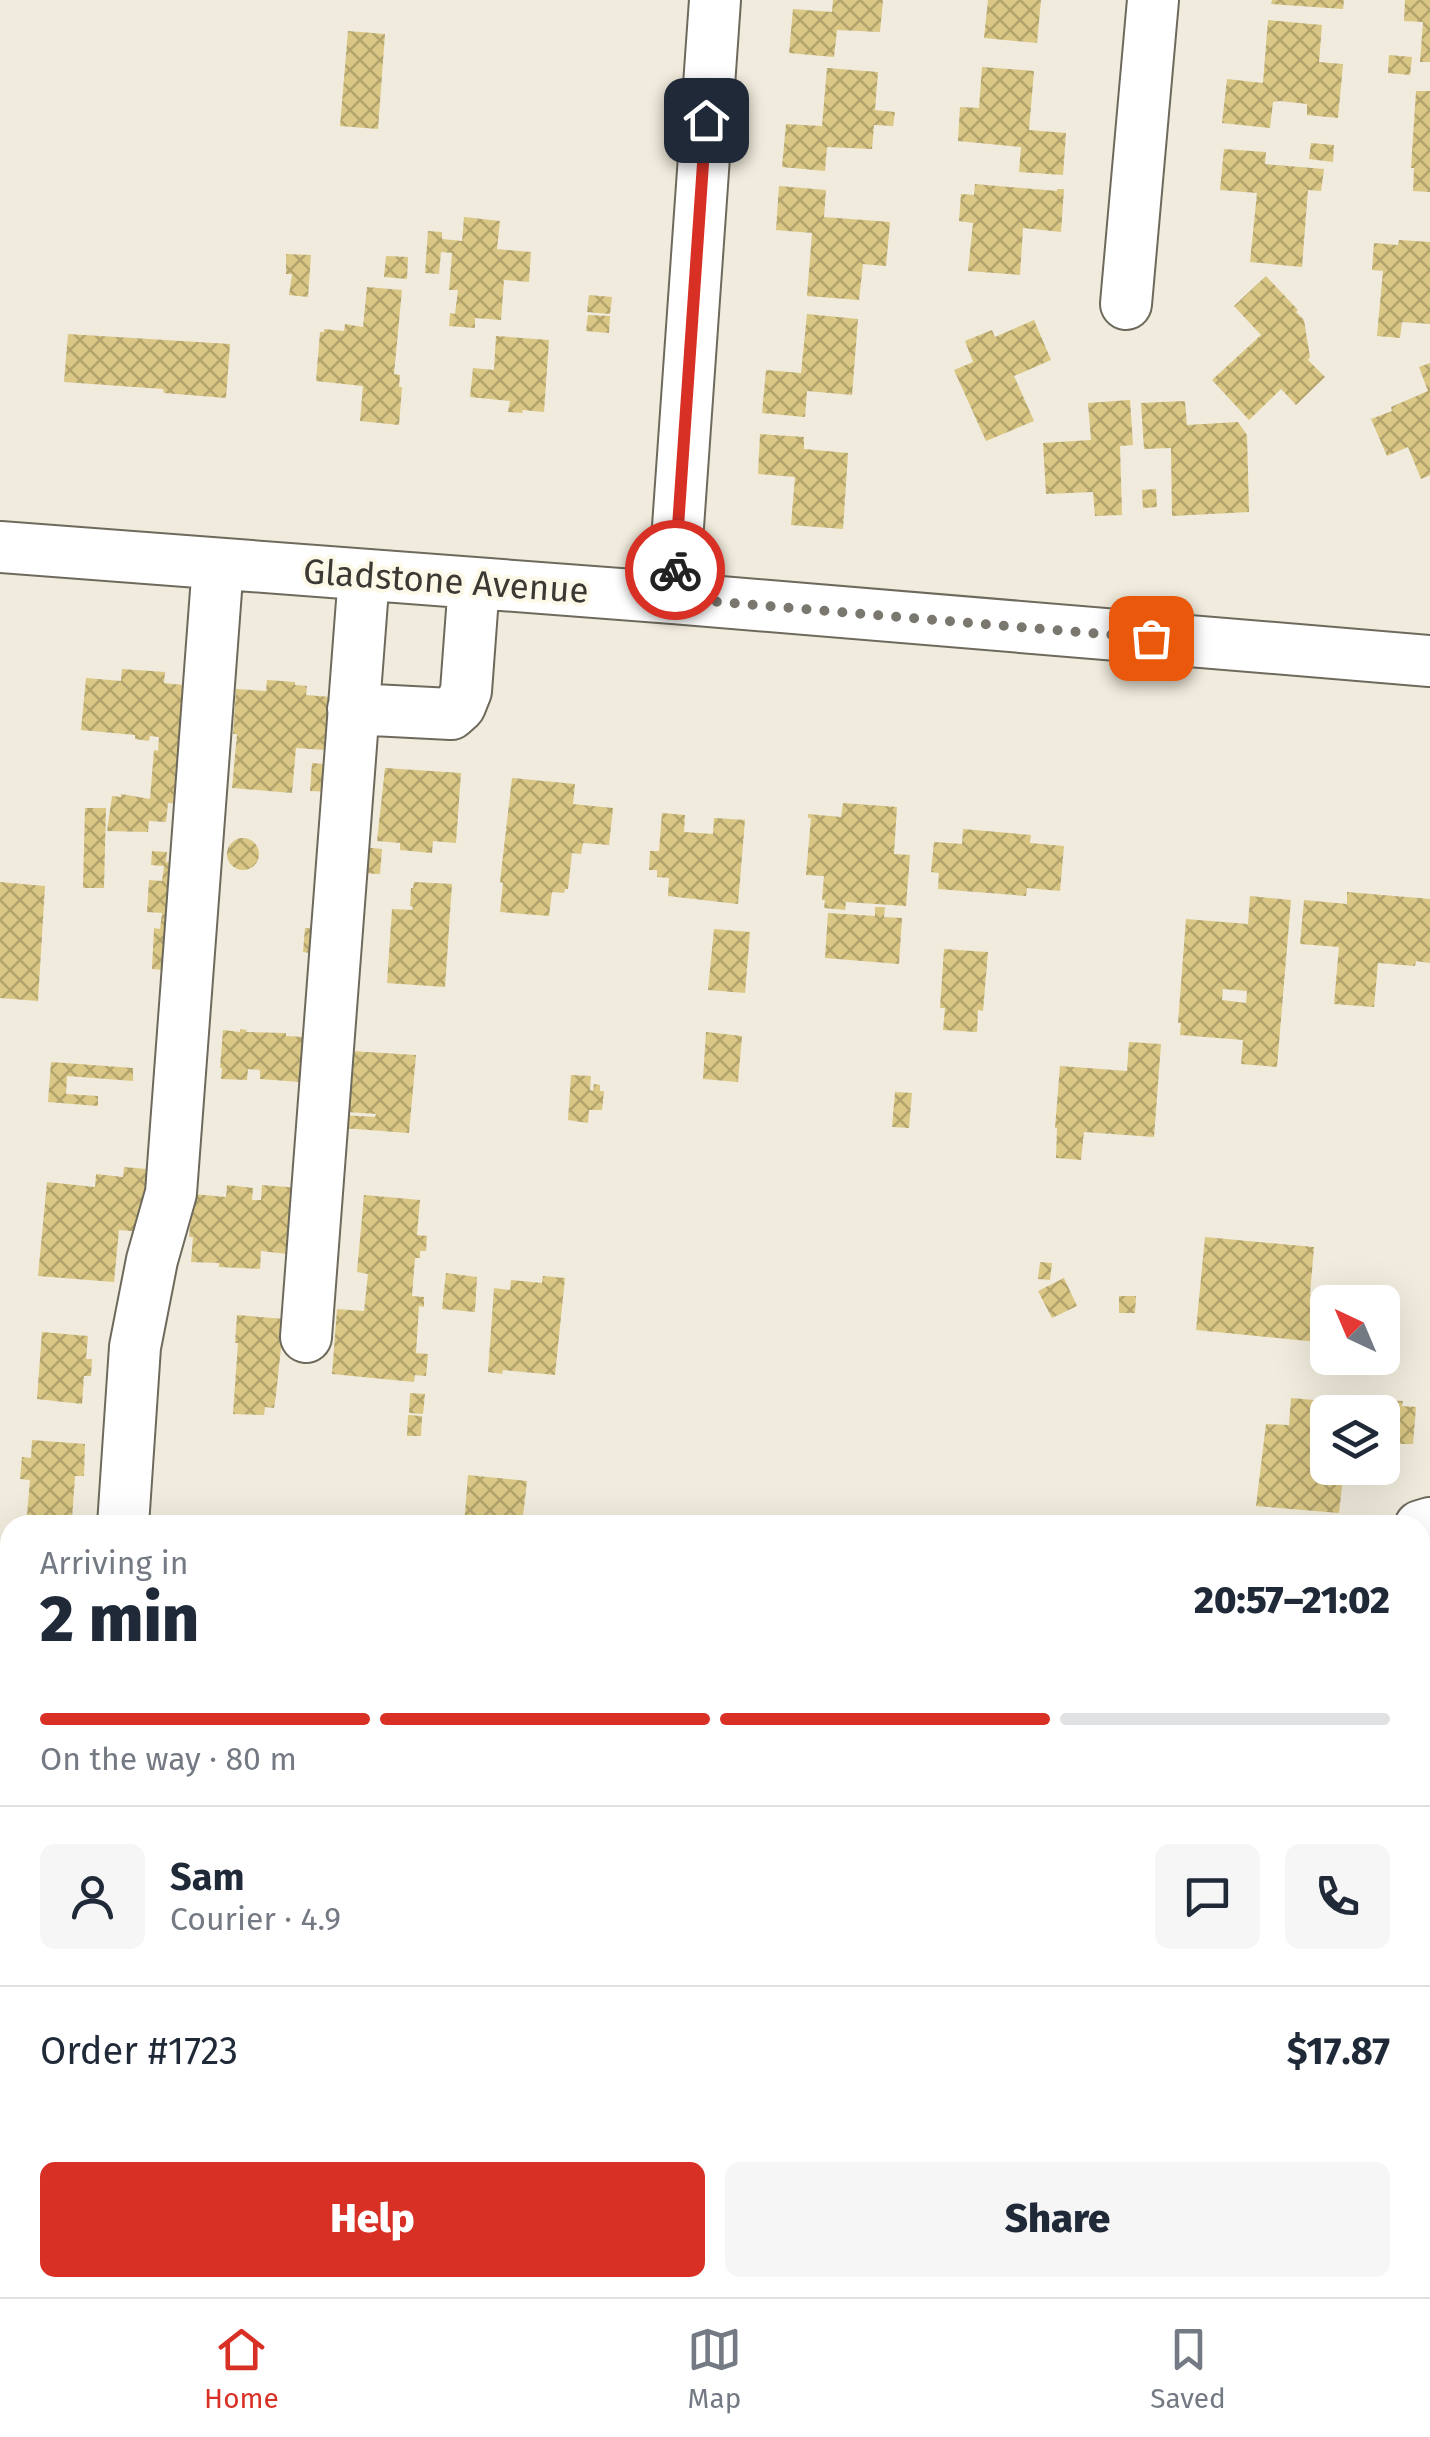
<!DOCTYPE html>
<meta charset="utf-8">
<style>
body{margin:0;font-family:"Fira Sans",sans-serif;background:#f6f6f7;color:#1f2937;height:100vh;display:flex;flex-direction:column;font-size:38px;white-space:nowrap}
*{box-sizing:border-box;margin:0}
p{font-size:32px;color:#747a83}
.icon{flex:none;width:55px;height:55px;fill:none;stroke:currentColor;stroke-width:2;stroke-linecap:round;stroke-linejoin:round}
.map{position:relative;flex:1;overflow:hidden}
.side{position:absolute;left:0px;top:1515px;width:1430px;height:782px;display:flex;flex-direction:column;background:#fff;border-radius:30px 30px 0 0;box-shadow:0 10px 40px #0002}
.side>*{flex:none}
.needle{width:65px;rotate:316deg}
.fabs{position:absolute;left:1310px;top:1285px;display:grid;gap:20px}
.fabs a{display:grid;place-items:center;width:90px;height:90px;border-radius:15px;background:#fff;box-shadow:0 10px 40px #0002;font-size:50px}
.pin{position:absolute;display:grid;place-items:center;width:85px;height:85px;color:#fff;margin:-42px;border-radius:20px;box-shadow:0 5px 15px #0006}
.courier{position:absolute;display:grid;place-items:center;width:100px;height:100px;margin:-50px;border:8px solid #d93025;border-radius:50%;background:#fff;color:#222;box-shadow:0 2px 12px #0007}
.overview em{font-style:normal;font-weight:800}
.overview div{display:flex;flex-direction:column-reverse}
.overview{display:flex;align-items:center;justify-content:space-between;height:170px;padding:0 40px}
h1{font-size:65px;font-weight:800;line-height:75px}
.bar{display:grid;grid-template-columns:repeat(4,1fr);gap:15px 10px;align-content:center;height:120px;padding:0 40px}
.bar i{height:12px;border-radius:8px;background:#e0e1e3}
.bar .on{background:#d93025}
.bar p{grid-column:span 4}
.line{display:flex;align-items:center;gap:25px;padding:0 40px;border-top:2px solid #e0e1e3}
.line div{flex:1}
.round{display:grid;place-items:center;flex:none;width:105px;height:105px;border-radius:15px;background:#f6f6f7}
.action{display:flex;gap:20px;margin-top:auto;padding:20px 40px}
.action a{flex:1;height:115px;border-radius:15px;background:#d93025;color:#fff;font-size:40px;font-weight:800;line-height:115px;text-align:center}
.action a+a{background:#f6f6f7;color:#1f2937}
.menu{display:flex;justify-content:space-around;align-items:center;height:140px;border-top:2px solid #e0e1e3;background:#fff;font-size:28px;color:#747a83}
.menu a{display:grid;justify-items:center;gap:5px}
.menu .on{color:#d93025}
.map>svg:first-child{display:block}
.grass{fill:#bddfb5}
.building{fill:url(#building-cross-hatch);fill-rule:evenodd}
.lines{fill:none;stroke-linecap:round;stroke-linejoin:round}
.minor-casing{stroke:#6d6a5c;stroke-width:54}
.highway-casing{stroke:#6d6a5c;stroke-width:59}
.minor{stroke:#fff;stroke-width:50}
.highway{stroke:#fff;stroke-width:55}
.done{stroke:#7a776e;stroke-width:10;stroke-dasharray:0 18}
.route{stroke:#d93025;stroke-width:12}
.labels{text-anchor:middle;stroke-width:8;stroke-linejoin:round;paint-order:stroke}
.street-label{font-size:35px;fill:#3a3933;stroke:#fdf9e9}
</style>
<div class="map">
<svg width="1430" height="2297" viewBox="0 0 1430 2297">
<defs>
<pattern id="building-cross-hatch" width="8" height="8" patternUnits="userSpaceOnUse" patternTransform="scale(2.5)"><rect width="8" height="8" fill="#dac785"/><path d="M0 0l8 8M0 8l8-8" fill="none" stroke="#b2a36d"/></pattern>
</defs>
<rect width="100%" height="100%" fill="#f0ebdc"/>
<path class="grass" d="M 0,1605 L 10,1606 L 10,1840 L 0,1840 Z
M 1420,1705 L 1430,1705 L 1430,1938 L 1420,1937 Z"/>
<path class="building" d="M 833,0 L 883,0 L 880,32 L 837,30 L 834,57 L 789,53 L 793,9 L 832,12 Z
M 988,0 L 1041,0 L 1037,43 L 984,38 Z
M 1272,0 L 1344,0 L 1343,9 L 1271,4 Z
M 1405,0 L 1430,0 L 1430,62 L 1420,62 L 1423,22 L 1404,21 Z
M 1268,20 L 1322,25 L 1319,62 L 1343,64 L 1338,118 L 1307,115 L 1307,104 L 1280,101 L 1273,102 L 1270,128 L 1222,123 L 1227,79 L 1263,83 Z
M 348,31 L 385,34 L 378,129 L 340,126 Z
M 1389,55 L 1412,57 L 1410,75 L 1388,73 Z
M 982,67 L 1034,71 L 1029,130 L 1066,133 L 1063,175 L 1019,172 L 1021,147 L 958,141 L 960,107 L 979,108 Z
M 827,68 L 878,72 L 875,110 L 895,112 L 893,126 L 874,125 L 872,149 L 827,147 L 825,171 L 782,167 L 786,124 L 822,126 Z
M 1416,91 L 1430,91 L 1430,192 L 1413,191 L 1414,168 L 1411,168 Z
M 1311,143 L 1334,145 L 1333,162 L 1309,159 Z
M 1224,149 L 1266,152 L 1265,164 L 1324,169 L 1321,191 L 1308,190 L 1302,267 L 1250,262 L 1257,193 L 1220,190 Z
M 975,184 L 1057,191 L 1057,189 L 1064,189 L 1061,232 L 1023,228 L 1020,275 L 968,271 L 973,223 L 959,221 L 961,194 L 974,195 Z
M 779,186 L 826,190 L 824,217 L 890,222 L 886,266 L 863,264 L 859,300 L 807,296 L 812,233 L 776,230 Z
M 464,217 L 500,221 L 497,249 L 531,252 L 529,282 L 504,280 L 501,320 L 475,318 L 475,328 L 449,326 L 450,313 L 455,314 L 458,290 L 449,290 L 452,253 L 441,252 L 439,274 L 425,273 L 428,231 L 442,232 L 442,239 L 462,241 Z
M 1399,240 L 1430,242 L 1430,324 L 1402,322 L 1400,338 L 1377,336 L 1383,271 L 1372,270 L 1374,243 L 1398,245 Z
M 286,254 L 311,255 L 308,297 L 289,295 L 292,274 L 286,274 Z
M 386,256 L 408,257 L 407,279 L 384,277 Z
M 1266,276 L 1298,310 L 1296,312 L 1304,320 L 1310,357 L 1308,360 L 1325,377 L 1296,405 L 1281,389 L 1249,420 L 1212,380 L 1261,335 L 1234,306 Z
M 367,287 L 402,290 L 394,374 L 400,375 L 399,387 L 402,387 L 399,425 L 360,421 L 363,386 L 316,381 L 320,332 L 324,332 L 324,329 L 344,331 L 345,324 L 363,327 Z
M 589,295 L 612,297 L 610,314 L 587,312 Z
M 807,314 L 858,319 L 852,395 L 807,391 L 805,417 L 762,413 L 766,370 L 801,373 Z
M 588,315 L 610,316 L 609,333 L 586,331 Z
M 1034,320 L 1051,360 L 1014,376 L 1034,421 L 986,441 L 954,370 L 973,362 L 965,341 L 992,330 L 995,337 Z
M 68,334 L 230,344 L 226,398 L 164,393 L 163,389 L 64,382 Z
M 496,336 L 549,340 L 544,412 L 522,410 L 523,413 L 508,412 L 510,401 L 470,397 L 473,368 L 494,370 Z
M 1430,363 L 1430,475 L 1421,479 L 1408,447 L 1387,456 L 1371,419 L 1392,411 L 1391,407 L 1428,391 L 1419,367 Z
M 1130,400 L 1133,445 L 1120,446 L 1122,515 L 1095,516 L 1093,492 L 1046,494 L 1043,443 L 1091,440 L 1088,403 Z
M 1185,401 L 1187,425 L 1238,422 L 1247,435 L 1249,512 L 1172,516 L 1171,448 L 1144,449 L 1141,403 Z
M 760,434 L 804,437 L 804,449 L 848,453 L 843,529 L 791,525 L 795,477 L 758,474 Z
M 1156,489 L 1157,507 L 1143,508 L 1142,490 Z
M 122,669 L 165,672 L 164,683 L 192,686 L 182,804 L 168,803 L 166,822 L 149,821 L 148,832 L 107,831 L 112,796 L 121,797 L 121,794 L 150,799 L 154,750 L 158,751 L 159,737 L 150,736 L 149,741 L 135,739 L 135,735 L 81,730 L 86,678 L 121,681 Z
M 267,680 L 295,682 L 295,685 L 307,686 L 306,695 L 343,698 L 339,751 L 296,748 L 292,793 L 232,788 L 237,734 L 233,734 L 236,689 L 266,691 Z
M 312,763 L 335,765 L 333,792 L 310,791 Z
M 385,768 L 461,773 L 456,843 L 433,841 L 432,853 L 400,850 L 400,843 L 377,841 Z
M 512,778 L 575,784 L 573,804 L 613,808 L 609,845 L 583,843 L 581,854 L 572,853 L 568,889 L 565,889 L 564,893 L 552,892 L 549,916 L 500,912 L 503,883 L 500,882 Z
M 843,803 L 897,807 L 894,854 L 910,855 L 906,906 L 846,902 L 845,910 L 824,908 L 825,900 L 822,900 L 824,876 L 806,875 L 811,818 L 808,818 L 808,814 L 841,817 Z
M 85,808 L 106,808 L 104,888 L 83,888 Z
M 662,813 L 685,815 L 684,832 L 713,834 L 714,818 L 745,820 L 738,904 L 668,896 L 669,878 L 657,877 L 657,870 L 649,870 L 650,851 L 659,851 Z
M 963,829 L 1031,835 L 1030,843 L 1064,846 L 1060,891 L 1027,888 L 1026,896 L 938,889 L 939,873 L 931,872 L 934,842 L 962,844 Z
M227 854a16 16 0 1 1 32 0a16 16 0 1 1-32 0Z
M 362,847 L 382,849 L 380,874 L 360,873 Z
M 152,851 L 167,852 L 166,862 L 179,862 L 171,971 L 152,969 L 154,928 L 160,929 L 162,913 L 147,912 L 149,880 L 162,881 L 164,866 L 151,865 Z
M 0,882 L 45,886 L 38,1001 L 0,998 Z
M 414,882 L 452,884 L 445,987 L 387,983 L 392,909 L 412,910 L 413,907 L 410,906 L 411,888 L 413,888 Z
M 1347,892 L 1430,899 L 1430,963 L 1416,961 L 1415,966 L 1378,963 L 1374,1007 L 1334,1004 L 1339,947 L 1300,944 L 1304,900 L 1347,904 Z
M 1250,896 L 1291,900 L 1277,1067 L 1241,1064 L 1243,1040 L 1180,1035 L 1181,1023 L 1178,1023 L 1186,919 L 1248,924 ZM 1223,989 L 1247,991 L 1246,1003 L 1222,1000 Z
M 875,907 L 885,907 L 884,917 L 902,918 L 899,964 L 825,958 L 828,913 L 875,916 Z
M 305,928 L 326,930 L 319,973 L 308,973 L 310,953 L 303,952 Z
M 714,929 L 750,932 L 745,993 L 708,990 Z
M 944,949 L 988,952 L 983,1011 L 978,1010 L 977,1032 L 943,1030 L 945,1008 L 940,1008 Z
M 240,1029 L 247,1030 L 246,1032 L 286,1033 L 286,1036 L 304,1037 L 300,1082 L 260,1079 L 260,1070 L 248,1069 L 247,1080 L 221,1079 L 222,1068 L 220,1068 L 223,1030 L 240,1032 Z
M 706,1032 L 742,1036 L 738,1082 L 703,1079 Z
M 1129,1042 L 1161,1044 L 1154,1137 L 1084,1132 L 1081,1160 L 1056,1158 L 1057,1128 L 1055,1128 L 1060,1066 L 1127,1071 Z
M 351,1051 L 416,1055 L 409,1133 L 342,1128 L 343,1115 L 375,1117 L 376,1114 L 347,1112 Z
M 51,1062 L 133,1068 L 133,1081 L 67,1076 L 66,1094 L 98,1096 L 98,1106 L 48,1102 Z
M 571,1075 L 591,1076 L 590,1090 L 593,1091 L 594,1084 L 600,1085 L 600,1091 L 604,1091 L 602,1110 L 589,1110 L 588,1123 L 568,1120 Z
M 895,1092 L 912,1093 L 909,1128 L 892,1127 Z
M 124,1167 L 157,1170 L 152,1233 L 119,1230 L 114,1282 L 38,1276 L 47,1182 L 95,1187 L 96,1174 L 123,1177 Z
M 227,1185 L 253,1188 L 252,1200 L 261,1200 L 262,1185 L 300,1188 L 297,1255 L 261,1251 L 260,1269 L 219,1267 L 219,1263 L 191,1262 L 193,1237 L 189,1237 L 193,1194 L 226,1197 Z
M 364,1195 L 420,1200 L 417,1235 L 427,1236 L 426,1251 L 420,1251 L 420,1258 L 415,1258 L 412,1296 L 424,1297 L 424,1307 L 419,1306 L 416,1353 L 428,1354 L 426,1376 L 415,1375 L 414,1382 L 332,1374 L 337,1309 L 364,1311 L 368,1274 L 357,1272 Z
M 1205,1237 L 1314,1247 L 1310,1294 L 1355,1298 L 1354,1302 L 1328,1302 L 1328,1343 L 1196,1330 Z
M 1040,1262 L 1052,1263 L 1050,1280 L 1038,1279 Z
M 446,1273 L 477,1277 L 475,1312 L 442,1309 Z
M 543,1276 L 565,1278 L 555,1375 L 503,1370 L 502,1374 L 488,1372 L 494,1288 L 510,1290 L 511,1280 L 542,1283 Z
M 1064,1278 L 1077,1306 L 1052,1318 L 1038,1291 Z
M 1119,1296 L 1136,1296 L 1135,1313 L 1119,1313 Z
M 237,1315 L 284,1319 L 276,1395 L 274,1408 L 265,1407 L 264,1415 L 233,1414 L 238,1343 L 235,1343 Z
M 42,1332 L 88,1336 L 86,1359 L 92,1359 L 91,1376 L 84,1376 L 82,1404 L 37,1399 Z
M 410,1393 L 425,1394 L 423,1414 L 409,1413 Z
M 1291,1398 L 1349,1403 L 1348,1412 L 1328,1412 L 1328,1468 L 1358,1468 L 1358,1478 L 1343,1477 L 1339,1513 L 1256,1506 L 1266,1424 L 1289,1425 Z
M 1359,1399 L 1403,1401 L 1402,1406 L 1416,1407 L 1413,1444 L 1400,1444 L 1399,1450 L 1382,1448 L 1382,1412 L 1358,1412 Z
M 408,1415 L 422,1416 L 421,1436 L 407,1436 Z
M 32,1440 L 85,1444 L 84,1476 L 75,1476 L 72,1519 L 27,1515 L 30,1480 L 20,1479 L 22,1457 L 31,1458 Z
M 468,1475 L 527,1481 L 522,1525 L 464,1525 Z"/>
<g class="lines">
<g class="minor-casing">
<path id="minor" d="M 1126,304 L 1153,0
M 0,547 L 673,598 L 1430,661
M 673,598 L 715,0
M 353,709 L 451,714 L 460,706 L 466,691 L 474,583
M 306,1337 L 364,575
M 123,1525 L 135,1347 L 152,1260 L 171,1193 L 218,564
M 1420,1526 L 1430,1523"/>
</g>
<g class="highway-casing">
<path id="highway" d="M 0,2023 L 10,2024
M 1420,2101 L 1430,2101
M 0,2164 L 10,2165
M 1420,2241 L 1430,2241"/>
</g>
<use href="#minor" class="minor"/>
<use href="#highway" class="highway"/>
</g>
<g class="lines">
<path class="done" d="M 675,570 L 673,598 L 1151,638"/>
<path class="route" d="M 675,570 L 706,120"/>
</g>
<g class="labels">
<g class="street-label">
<text transform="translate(446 581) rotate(4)" y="12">Gladstone Avenue</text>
</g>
</g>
</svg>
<div class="fabs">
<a><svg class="needle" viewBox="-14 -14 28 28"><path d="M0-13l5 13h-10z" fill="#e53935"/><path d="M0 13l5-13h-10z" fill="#747a83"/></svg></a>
<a><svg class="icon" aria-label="layers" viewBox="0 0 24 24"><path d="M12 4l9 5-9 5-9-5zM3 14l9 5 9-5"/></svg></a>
</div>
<div class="pin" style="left:1151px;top:638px;background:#ea580c"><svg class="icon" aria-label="bag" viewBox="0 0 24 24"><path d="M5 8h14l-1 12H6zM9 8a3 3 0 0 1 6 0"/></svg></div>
<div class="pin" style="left:706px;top:120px;background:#1f2937"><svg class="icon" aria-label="home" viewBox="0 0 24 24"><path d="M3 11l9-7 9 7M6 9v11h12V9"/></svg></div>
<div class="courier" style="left:675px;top:570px"><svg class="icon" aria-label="bike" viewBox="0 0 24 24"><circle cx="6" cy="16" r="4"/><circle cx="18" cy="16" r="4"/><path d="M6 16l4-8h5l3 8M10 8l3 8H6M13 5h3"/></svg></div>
<section class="side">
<div class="overview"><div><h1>2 min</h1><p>Arriving in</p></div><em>20:57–21:02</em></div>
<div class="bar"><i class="on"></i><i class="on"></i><i class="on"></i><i></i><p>On the way · 80 m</p></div>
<div class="line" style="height:180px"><a class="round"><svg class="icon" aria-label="person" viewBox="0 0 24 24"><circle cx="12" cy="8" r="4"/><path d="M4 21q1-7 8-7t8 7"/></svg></a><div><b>Sam</b><p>Courier · 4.9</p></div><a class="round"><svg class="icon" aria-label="chat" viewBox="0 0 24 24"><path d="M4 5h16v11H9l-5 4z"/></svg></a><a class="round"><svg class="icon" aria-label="phone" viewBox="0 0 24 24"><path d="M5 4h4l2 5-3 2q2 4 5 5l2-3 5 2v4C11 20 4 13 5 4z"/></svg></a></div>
<div class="line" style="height:130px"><div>Order #1723</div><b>$17.87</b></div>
<div class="action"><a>Help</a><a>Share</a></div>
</section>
</div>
<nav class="menu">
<a class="on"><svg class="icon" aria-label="home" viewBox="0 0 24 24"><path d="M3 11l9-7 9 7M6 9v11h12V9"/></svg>Home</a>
<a><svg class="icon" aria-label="map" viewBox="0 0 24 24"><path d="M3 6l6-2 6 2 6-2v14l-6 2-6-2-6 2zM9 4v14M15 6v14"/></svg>Map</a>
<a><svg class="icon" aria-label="saved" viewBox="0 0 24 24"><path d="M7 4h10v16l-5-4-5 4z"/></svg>Saved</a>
</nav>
